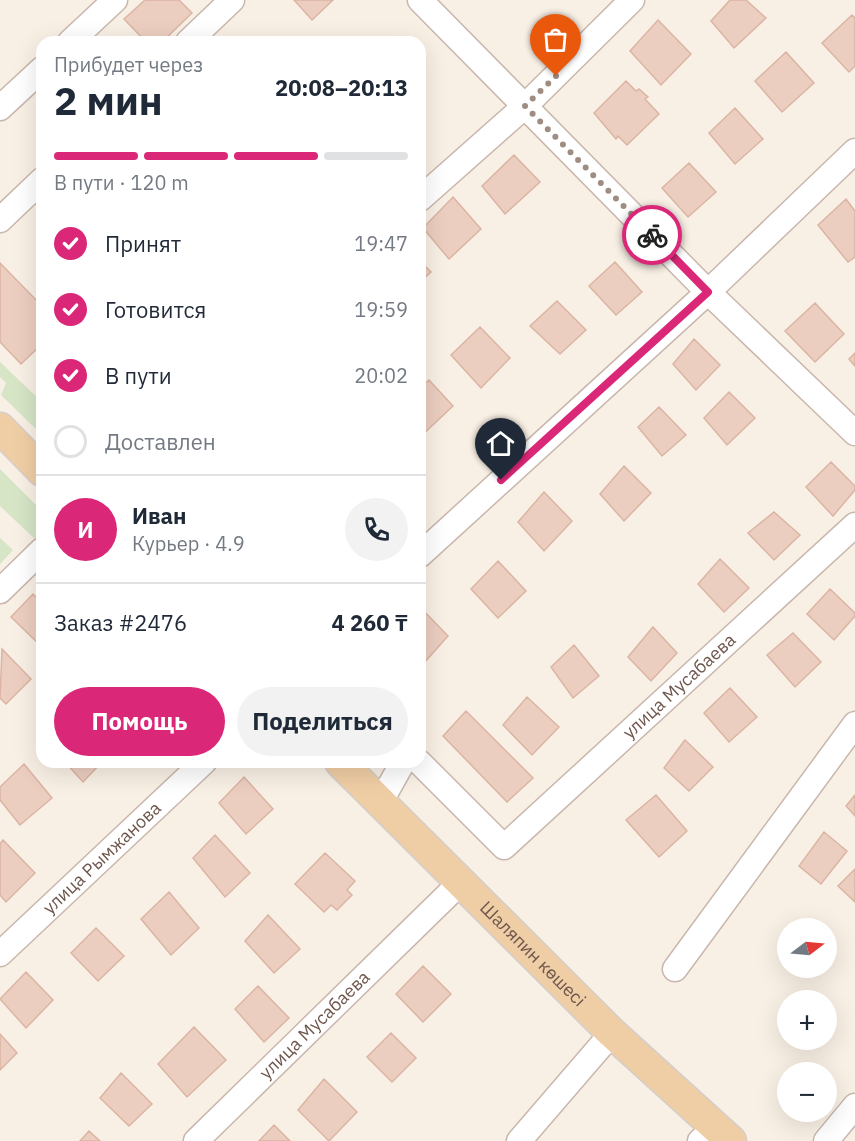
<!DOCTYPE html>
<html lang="ru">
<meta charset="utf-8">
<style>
body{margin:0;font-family:"IBM Plex Sans",sans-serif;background:#f2f2f3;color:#1f2937;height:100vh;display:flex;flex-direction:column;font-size:22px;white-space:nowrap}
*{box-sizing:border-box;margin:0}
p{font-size:20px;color:#747a83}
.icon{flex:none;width:33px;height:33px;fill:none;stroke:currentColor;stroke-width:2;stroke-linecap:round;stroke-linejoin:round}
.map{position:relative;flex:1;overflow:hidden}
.panel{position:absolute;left:36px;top:36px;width:390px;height:732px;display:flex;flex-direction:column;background:#fff;border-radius:18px;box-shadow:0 6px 24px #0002}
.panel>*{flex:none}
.needle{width:39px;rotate:74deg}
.tools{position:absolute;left:777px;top:918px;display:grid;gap:12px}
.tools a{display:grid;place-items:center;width:60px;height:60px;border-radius:50%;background:#fff;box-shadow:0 6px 24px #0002;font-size:30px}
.pin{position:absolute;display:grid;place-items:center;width:51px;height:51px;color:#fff;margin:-62px -26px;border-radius:50% 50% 50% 0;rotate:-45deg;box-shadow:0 0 6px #0007}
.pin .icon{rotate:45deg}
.courier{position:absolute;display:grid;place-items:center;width:60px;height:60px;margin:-30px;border:4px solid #db2777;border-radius:50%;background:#fff;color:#222;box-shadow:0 2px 8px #0007}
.summary em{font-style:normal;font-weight:800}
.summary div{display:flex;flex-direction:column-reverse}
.summary{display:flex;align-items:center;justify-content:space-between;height:102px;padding:0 18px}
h1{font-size:39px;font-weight:800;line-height:45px}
.bar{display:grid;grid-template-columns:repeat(4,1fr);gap:9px 6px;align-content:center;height:72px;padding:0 18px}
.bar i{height:8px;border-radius:4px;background:#e0e1e3}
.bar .selected{background:#db2777}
.bar p{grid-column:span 4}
.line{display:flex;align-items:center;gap:15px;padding:0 18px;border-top:2px solid #e0e1e3}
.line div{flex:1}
.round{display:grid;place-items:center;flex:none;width:63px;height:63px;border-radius:32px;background:#f2f2f3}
ol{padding:0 18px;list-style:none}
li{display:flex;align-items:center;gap:18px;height:66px}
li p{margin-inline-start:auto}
li .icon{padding:6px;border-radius:50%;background:#db2777;color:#fff;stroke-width:4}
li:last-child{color:#747a83}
li i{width:33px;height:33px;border:3px solid #e0e1e3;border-radius:50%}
.button{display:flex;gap:12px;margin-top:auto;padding:12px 18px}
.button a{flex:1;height:69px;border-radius:36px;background:#db2777;color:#fff;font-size:24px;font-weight:800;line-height:69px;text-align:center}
.button a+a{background:#f2f2f3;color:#1f2937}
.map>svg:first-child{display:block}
.green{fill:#d5e5c6}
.building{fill:#ebcec0;stroke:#dcb4a3;stroke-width:1.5}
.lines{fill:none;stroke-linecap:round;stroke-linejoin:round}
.minor-casing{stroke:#c9b7ad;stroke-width:27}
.major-casing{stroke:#d4cdca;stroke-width:33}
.minor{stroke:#fff;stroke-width:24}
.major{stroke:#f0cea5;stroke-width:30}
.done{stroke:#9f8d83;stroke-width:6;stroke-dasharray:0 10.8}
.route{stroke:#db2777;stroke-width:8}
.labels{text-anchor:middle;stroke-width:6;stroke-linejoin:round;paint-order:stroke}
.street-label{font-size:18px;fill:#6f574e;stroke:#fdf4eb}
</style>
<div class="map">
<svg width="855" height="1141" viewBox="0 0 855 1141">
<rect width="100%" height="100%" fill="#f9f0e5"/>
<path class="green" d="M 0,362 L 42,402 L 42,435 L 1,395 L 6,383 L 0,377 Z
M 0,469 L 42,511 L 42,534 L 36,540 L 0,506 Z
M 0,538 L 13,550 L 0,564 Z"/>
<path class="building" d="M 145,0 L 179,0 L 192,13 L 162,42 L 146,42 L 124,19 Z
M 294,0 L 333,0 L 312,20 Z
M 730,0 L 746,0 L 766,18 L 734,48 L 711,21 Z
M 852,15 L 855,18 L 855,66 L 849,72 L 822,43 Z
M 658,20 L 691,54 L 661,85 L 630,51 Z
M 786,52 L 814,83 L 782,112 L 755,81 Z
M 626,81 L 636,91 L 639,89 L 648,97 L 645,99 L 659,114 L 627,145 L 618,136 L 616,139 L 594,113 Z
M 735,108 L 763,139 L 735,164 L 709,133 Z
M 514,155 L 540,182 L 505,214 L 482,186 Z
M 689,163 L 716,192 L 688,217 L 662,188 Z
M 453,197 L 481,229 L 449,259 L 423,228 Z
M 846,199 L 855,211 L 855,257 L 848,262 L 818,225 Z
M 420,261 L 431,272 L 420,282 Z
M 615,262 L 642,292 L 616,315 L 589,286 Z
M 0,263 L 42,306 L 42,344 L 21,364 L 0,342 Z
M 557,301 L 586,330 L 560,354 L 530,326 Z
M 815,303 L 844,334 L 815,362 L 785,331 Z
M 480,327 L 510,358 L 481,388 L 451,355 Z
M 694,339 L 720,365 L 696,390 L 673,364 Z
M 855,353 L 855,366 L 849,359 Z
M 429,380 L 453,406 L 420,437 L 420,388 Z
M 729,392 L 755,418 L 727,445 L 704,418 Z
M 659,407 L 686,435 L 662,456 L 638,427 Z
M 831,462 L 855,486 L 855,490 L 833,516 L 806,487 Z
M 624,466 L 651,493 L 624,521 L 600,494 Z
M 544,492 L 572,521 L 544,551 L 518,522 Z
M 774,512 L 800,535 L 774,560 L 748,533 Z
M 720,559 L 749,588 L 724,612 L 698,584 Z
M 498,561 L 526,591 L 498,618 L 471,589 Z
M 830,589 L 855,613 L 855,616 L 834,640 L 807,614 Z
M 33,594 L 42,603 L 42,647 L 11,617 Z
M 420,607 L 448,636 L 423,664 L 420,660 Z
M 653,627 L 677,653 L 651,681 L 628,657 Z
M 793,633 L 821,662 L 795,687 L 767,655 Z
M 574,645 L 599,676 L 573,698 L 551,667 Z
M 2,649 L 31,679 L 6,704 L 0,698 Z
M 730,688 L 757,717 L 729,742 L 704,713 Z
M 527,697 L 559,727 L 532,755 L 503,725 Z
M 466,711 L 533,778 L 507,802 L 443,736 Z
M 685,740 L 713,767 L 689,791 L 664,768 Z
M 65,762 L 102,762 L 83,782 Z
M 24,764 L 52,798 L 20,825 L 0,800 L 0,787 Z
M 244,777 L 273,809 L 246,834 L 219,803 Z
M 656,795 L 687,831 L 659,857 L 626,820 Z
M 855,795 L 855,816 L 846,806 Z
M 824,832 L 847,851 L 821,884 L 799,866 Z
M 215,835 L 250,873 L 225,897 L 193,858 Z
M 3,840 L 35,873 L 6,902 L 0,895 L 0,844 Z
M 325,853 L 355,881 L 347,890 L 352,895 L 337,910 L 331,905 L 324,912 L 295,884 Z
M 855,869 L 855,902 L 838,886 Z
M 169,892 L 199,928 L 171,955 L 141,919 Z
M 268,915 L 300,949 L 274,973 L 245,941 Z
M 96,928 L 124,956 L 98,981 L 71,953 Z
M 423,966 L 451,994 L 423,1022 L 396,994 Z
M 26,972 L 53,1000 L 26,1028 L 0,999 Z
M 258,986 L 289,1018 L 264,1042 L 235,1009 Z
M 194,1027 L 226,1060 L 187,1097 L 158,1064 Z
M 391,1033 L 416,1058 L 392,1082 L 367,1057 Z
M 0,1034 L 17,1053 L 0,1070 Z
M 121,1073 L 152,1104 L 129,1126 L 100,1098 Z
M 324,1079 L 357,1112 L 329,1141 L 298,1110 Z
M 274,1125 L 290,1141 L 259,1141 Z
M 89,1131 L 100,1141 L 80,1141 Z"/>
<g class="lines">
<g class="minor-casing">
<g id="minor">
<path d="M 420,0 L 708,292 L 855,433"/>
<path d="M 70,42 L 115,0"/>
<path d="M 188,42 L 232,0"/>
<path d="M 0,108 L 42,69"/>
<path d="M 420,199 L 525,106 L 632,0"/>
<path d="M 0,220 L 42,180"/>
<path d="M 420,555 L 708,292 L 855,151"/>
<path d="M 0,591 L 42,550"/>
<path id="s1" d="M 419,762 L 504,847 L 855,525"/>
<path d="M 380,803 L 403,762"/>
<path id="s2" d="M 0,954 L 204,762"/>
<path d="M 675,969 L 855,724"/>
<path id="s3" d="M 196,1141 L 460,883"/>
<path d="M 519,1141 L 612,1033"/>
<path d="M 700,1141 L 716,1128"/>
<path d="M 826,1141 L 855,1106"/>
</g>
</g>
<g class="major-casing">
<g id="major">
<path d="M 0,428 L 42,471"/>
<path id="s4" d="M 340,762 L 612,1033 L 731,1141"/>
</g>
</g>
<use href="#minor" class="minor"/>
<use href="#major" class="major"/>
</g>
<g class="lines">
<path class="done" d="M 556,76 L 525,106 L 652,235"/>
<path class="route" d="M 501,480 L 708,292 L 652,235"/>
</g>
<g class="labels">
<g class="street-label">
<text dy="6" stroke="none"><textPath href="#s1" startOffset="358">улица Мусабаева</textPath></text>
<text dy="6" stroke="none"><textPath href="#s2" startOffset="140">улица Рымжанова</textPath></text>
<text dy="6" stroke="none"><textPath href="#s4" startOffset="272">Шаляпин көшесі</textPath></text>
<text dy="6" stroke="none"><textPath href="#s3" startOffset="166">улица Мусабаева</textPath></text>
</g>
</g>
</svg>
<div class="tools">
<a><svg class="needle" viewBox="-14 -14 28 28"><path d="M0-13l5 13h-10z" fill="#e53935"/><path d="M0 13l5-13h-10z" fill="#747a83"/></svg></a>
<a>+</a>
<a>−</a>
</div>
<div class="pin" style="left:556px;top:76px;background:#ea580c"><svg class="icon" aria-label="bag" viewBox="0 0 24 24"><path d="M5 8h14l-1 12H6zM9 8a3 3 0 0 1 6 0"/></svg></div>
<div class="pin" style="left:501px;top:480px;background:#1f2937"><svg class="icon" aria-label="home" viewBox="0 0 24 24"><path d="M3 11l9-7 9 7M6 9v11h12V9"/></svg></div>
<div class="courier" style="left:652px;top:235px"><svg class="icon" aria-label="bike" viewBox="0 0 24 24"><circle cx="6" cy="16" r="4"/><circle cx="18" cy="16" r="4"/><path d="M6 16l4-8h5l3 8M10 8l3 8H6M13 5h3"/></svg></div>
<section class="panel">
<div class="summary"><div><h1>2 мин</h1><p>Прибудет через</p></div><em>20:08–20:13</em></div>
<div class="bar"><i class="selected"></i><i class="selected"></i><i class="selected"></i><i></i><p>В пути · 120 m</p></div>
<ol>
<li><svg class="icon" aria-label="check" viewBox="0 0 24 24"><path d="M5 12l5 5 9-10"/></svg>Принят<p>19:47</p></li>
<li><svg class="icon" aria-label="check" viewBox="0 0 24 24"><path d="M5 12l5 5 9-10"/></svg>Готовится<p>19:59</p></li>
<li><svg class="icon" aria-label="check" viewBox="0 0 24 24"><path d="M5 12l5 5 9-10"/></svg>В пути<p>20:02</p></li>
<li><i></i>Доставлен</li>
</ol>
<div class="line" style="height:108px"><b class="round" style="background:#db2777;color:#fff">И</b><div><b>Иван</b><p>Курьер · 4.9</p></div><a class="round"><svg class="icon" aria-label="phone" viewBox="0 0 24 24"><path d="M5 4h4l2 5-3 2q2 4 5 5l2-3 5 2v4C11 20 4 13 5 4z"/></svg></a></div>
<div class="line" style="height:78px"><div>Заказ #2476</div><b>4 260 ₸</b></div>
<div class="button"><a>Помощь</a><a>Поделиться</a></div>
</section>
</div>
